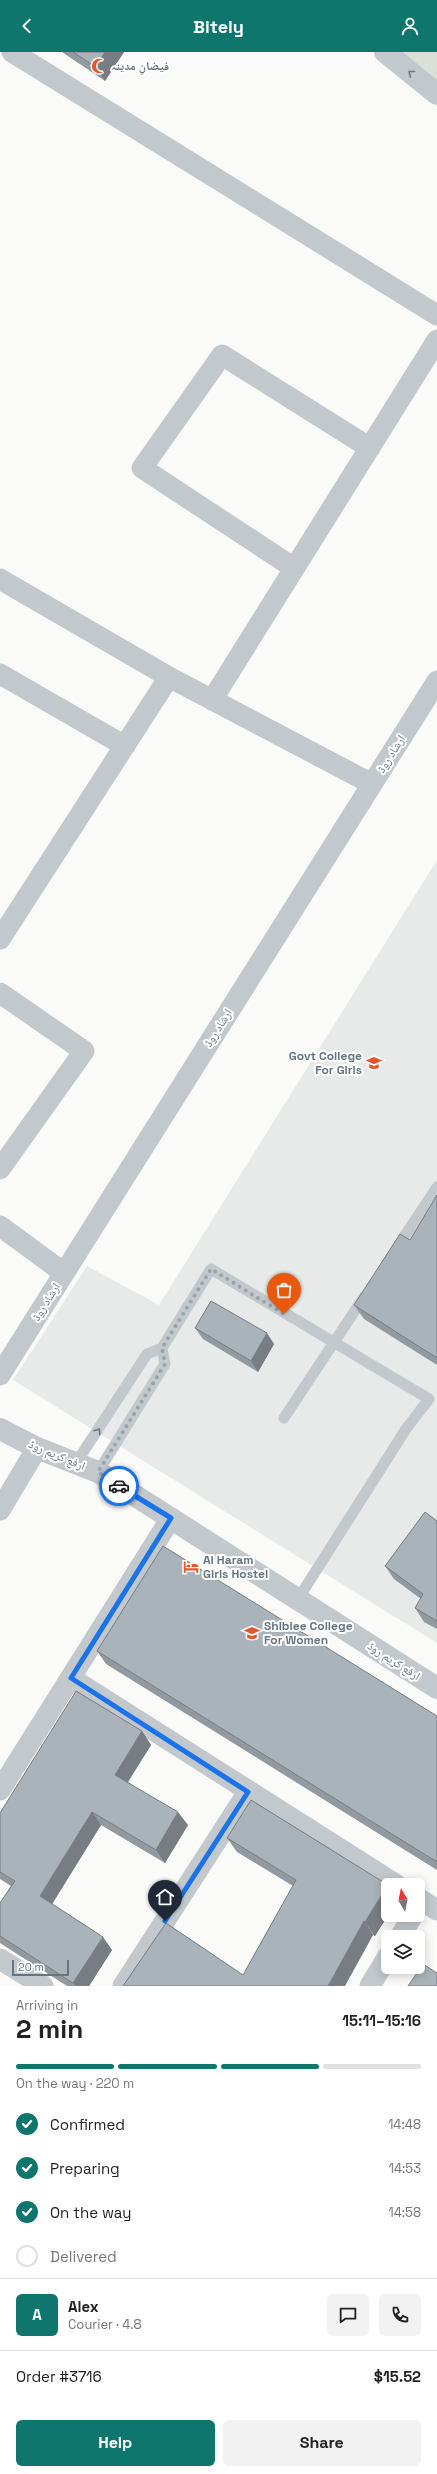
<!DOCTYPE html>
<meta charset="utf-8">
<style>
body{margin:0;font-family:"Space Grotesk","Noto Naskh Arabic",sans-serif;background:#f2f2f2;color:#222;height:100vh;display:flex;flex-direction:column;font-size:15px;white-space:nowrap}
*{box-sizing:border-box;margin:0}
p{font-size:13px;color:#767676}
.icon{flex:none;width:22px;height:22px;fill:none;stroke:currentColor;stroke-width:2;stroke-linecap:round;stroke-linejoin:round}
.map{position:relative;height:1934px;overflow:hidden}
.drawer{display:flex;flex-direction:column;background:#fff;flex:1}
.drawer>*{flex:none}
.needle{width:26px;rotate:350deg}
.fabs{position:absolute;left:381px;top:1826px;display:grid;gap:8px}
.fabs a{display:grid;place-items:center;width:44px;height:44px;border-radius:6px;background:#fff;box-shadow:0 2px 10px #0003;font-size:20px}
.scale{position:absolute;left:12px;bottom:10px;width:57px;box-sizing:border-box;padding-left:4px;border:2px solid #657683;border-top:0;font-size:11px;line-height:14px;white-space:nowrap;color:#657683;-webkit-text-stroke:3px #fff;paint-order:stroke}
.pin{position:absolute;display:grid;place-items:center;width:34px;height:34px;color:#fff;margin:-41px -17px;border-radius:50% 50% 50% 0;rotate:-45deg;box-shadow:0 0 4px #0007}
.pin .icon{rotate:45deg}
.courier{position:absolute;display:grid;place-items:center;width:40px;height:40px;margin:-20px;border:3px solid #1a73e8;border-radius:50%;background:#fff;color:#222;box-shadow:0 1px 5px #0007}
.overview em{font-style:normal;font-weight:700}
.overview div{display:flex;flex-direction:column-reverse}
.overview{display:flex;align-items:center;justify-content:space-between;height:68px;padding:0 16px}
h1{font-size:26px;font-weight:700;line-height:30px}
.bar{display:grid;grid-template-columns:repeat(4,1fr);gap:6px 4px;align-content:center;height:48px;padding:0 16px}
.bar i{height:5px;border-radius:3px;background:#e0e0e0}
.bar .current{background:#0f766e}
.bar p{grid-column:span 4}
.line{display:flex;align-items:center;gap:10px;padding:0 16px;border-top:1px solid #e0e0e0}
.line div{flex:1}
.round{display:grid;place-items:center;flex:none;width:42px;height:42px;border-radius:6px;background:#f2f2f2}
ol{padding:0 16px;list-style:none}
li{display:flex;align-items:center;gap:12px;height:44px}
li p{margin-inline-start:auto}
li .icon{padding:4px;border-radius:50%;background:#0f766e;color:#fff;stroke-width:4}
li:last-child{color:#767676}
li i{width:22px;height:22px;border:2px solid #e0e0e0;border-radius:50%}
.cta{display:flex;gap:8px;margin-top:auto;padding:8px 16px}
.cta a{flex:1;height:46px;border-radius:6px;background:#0f766e;color:#fff;font-size:16px;font-weight:700;line-height:46px;text-align:center}
.cta a+a{background:#f2f2f2;color:#222}
header{display:flex;justify-content:space-between;align-items:center;height:52px;padding:0 16px;background:#0f766e;color:#fff;font-size:18px;font-weight:700}
.map>svg:first-child{display:block}
.built{fill:#e8e9e9}
.green{fill:#dadfd7}
.lines{fill:none;stroke-linecap:round;stroke-linejoin:round}
.service{stroke:#c3c8cc;stroke-width:11}
.minor{stroke:#c3c8cc;stroke-width:21}
.tertiary{stroke:#c3c8cc;stroke-width:22}
.wall{fill:#929a9f}
.shaded-wall{fill:#777d82}
.building{fill:#aab3b9;stroke:#777d82}
.oneway{stroke:#6a7a87}
.done{stroke:#99a4ac;stroke-width:4;stroke-dasharray:0 7.2}
.route{stroke:#1a73e8;stroke-width:5}
.labels{text-anchor:middle;stroke-width:4;stroke-linejoin:round;paint-order:stroke}
.poi-label{font-size:12px;font-weight:bold;fill:#657683;stroke:#fff;text-anchor:start}
.street-label{font-size:12px;fill:#657683;stroke:#fff}
</style>
<header><svg class="icon" aria-label="back" viewBox="0 0 24 24"><path d="M15 5l-7 7 7 7"/></svg>Bitely<svg class="icon" aria-label="person" viewBox="0 0 24 24"><circle cx="12" cy="8" r="4"/><path d="M4 21q1-7 8-7t8 7"/></svg></header>
<div class="map">
<svg width="437" height="1934" viewBox="0 0 437 1934">
<rect width="100%" height="100%" fill="#fafaf8"/>
<path class="built" d="M 437,808 L 437,1591 L 13,1328 L 87,1214 L 159,1253 Z"/>
<path class="green" d="M 400,0 L 437,0 L 437,30 Z"/>
<g class="lines">
<path class="service" d="M 396,1197 L 437,1135
M 284,1366 L 364,1245
M 76,1411 L 147,1302 L 162,1296 L 211,1217 L 429,1347 L 406,1377 L 298,1547
M 98,1420 L 165,1312 L 162,1296"/>
<path class="minor" d="M 12,0 L 437,263
M 294,516 L 142,416 L 222,303 L 370,396
M 0,527 L 169,625 L 372,732
M 0,622 L 125,694
M 212,648 L 437,288
M 0,887 L 169,625
M 0,941 L 84,999 L 0,1117
M 0,1174 L 64,1221
M 0,1323 L 437,629
M 0,1458 L 37,1396
M 71,1626 L 397,1833
M 0,1738 L 171,1466
M 418,1846 L 437,1858
M 400,1885 L 413,1863
M 0,1907 L 43,1934
M 123,1934 L 248,1740
M 370,1934 L 388,1904"/>
<path class="tertiary" d="M 385,0 L 437,42
M 0,1377 L 37,1396 L 98,1420 L 437,1636"/>
</g>
<path class="wall" d="M 62,0 L 124,0 L 105,29 Z
M 437,1143 L 437,1313 L 364,1267 L 354,1253 L 410,1188 Z
M 195,1276 L 274,1292 L 258,1320 L 203,1287 Z
M 437,1469 L 437,1577 L 424,1570 L 415,1556 L 421,1547 L 394,1527 L 385,1514 Z
M 97,1599 L 437,1664 L 437,1818 L 106,1612 Z
M 142,1679 L 151,1693 L 128,1730 L 188,1773 L 165,1811 L 101,1773 L 52,1852 L 112,1898 L 89,1934 L 67,1934 L 0,1891 L 0,1851 L 11,1834 L 0,1827 L 0,1761 Z
M 227,1786 L 388,1833 L 388,1863 L 375,1884 L 373,1883 L 243,1923 L 293,1834 L 237,1800 Z"/>
<path class="shaded-wall" d="M 105,0 L 124,0 L 105,29 L 96,15 Z
M 267,1281 L 274,1292 L 258,1320 L 251,1309 Z
M 142,1679 L 151,1693 L 124,1736 L 115,1723 Z
M 92,1760 L 101,1773 L 49,1857 L 40,1844 Z
M 178,1760 L 188,1773 L 165,1811 L 156,1798 Z
M 388,1834 L 388,1863 L 375,1884 L 365,1870 Z
M 364,1869 L 373,1883 L 345,1934 L 328,1934 Z
M 103,1885 L 112,1898 L 89,1934 L 75,1934 L 73,1931 Z"/>
<path class="building" d="M 73,0 L 105,0 L 96,15 Z
M 437,1143 L 437,1306 L 354,1253 L 400,1182 L 410,1188 Z
M 211,1249 L 267,1281 L 251,1309 L 195,1276 Z
M 425,1460 L 437,1469 L 437,1569 L 415,1556 L 423,1542 L 385,1514 Z
M 163,1494 L 437,1664 L 437,1810 L 97,1599 Z
M 76,1639 L 142,1679 L 115,1723 L 178,1760 L 156,1798 L 92,1760 L 40,1844 L 103,1885 L 73,1931 L 0,1884 L 0,1851 L 15,1829 L 0,1820 L 0,1761 Z
M 251,1748 L 388,1833 L 365,1870 L 364,1869 L 328,1934 L 123,1934 L 166,1871 L 243,1923 L 296,1828 L 227,1786 Z
M 423,1912 L 437,1921 L 437,1934 L 408,1934 Z"/>
<defs><path id="oneway-chevron" d="M-2-3.5L2.5 0L-2 3.5" fill="none" stroke-width="1.6" stroke-linecap="round" stroke-linejoin="round"/></defs>
<g class="oneway">
<use href="#oneway-chevron" transform="translate(411 21) rotate(-141)"/>
<use href="#oneway-chevron" transform="translate(98 1379) rotate(-56)"/>
</g>
<g class="lines">
<path class="done" d="M 119,1434 L 98,1420 L 165,1312 L 162,1296 L 211,1217 L 284,1262"/>
<path class="route" d="M 119,1434 L 171,1466 L 71,1626 L 248,1740 L 165,1869"/>
</g>
<defs>
<g id="mosque-bare" transform="scale(1.2)"><path d="M3.5-4.9A6 6 0 1 0 3.5 4.9A5 5 0 1 1 3.5-4.9Z" fill="#e4572e" stroke="#fff" stroke-width="2.5" paint-order="stroke"/></g>
<g id="university-bare" transform="scale(1.2)"><path d="M0-5L7-2L0 1L-7-2ZM-4 1L0 2.5L4 1V4Q0 6-4 4Z" fill="#e4572e" stroke="#fff" stroke-width="2.5" paint-order="stroke"/></g>
<g id="hotel-bare" transform="scale(1.2)"><path d="M-6-4.5h1.5V1H6V5H4.5V3h-9V5H-6ZM-4 0a1.8 1.8 0 1 1 3.6 0ZM.5 0V-2.5h3Q6-2.5 6 0Z" fill="#e4572e" stroke="#fff" stroke-width="2.5" paint-order="stroke"/></g>
</defs>
<g fill-rule="evenodd">
<use href="#mosque-bare" x="99" y="14"/>
<use href="#university-bare" x="374" y="1011"/>
<use href="#hotel-bare" x="191" y="1515"/>
<use href="#university-bare" x="252" y="1581"/>
</g>
<g class="labels">
<g class="poi-label">
<text x="111" y="18">فیضانِ مدینہ</text>
<text x="362" y="1008" text-anchor="end">Govt College<tspan x="362" dy="14">For Girls</tspan></text>
<text x="203" y="1512">Al Haram<tspan x="203" dy="14">Girls Hostel</tspan></text>
<text x="264" y="1578">Shiblee College<tspan x="264" dy="14">For Women</tspan></text>
</g>
<g class="street-label">
<text transform="translate(391 702) rotate(-58)" y="4">ارشاد روڈ</text>
<text transform="translate(218 976) rotate(-58)" y="4">ارشاد روڈ</text>
<text transform="translate(46 1250) rotate(-58)" y="4">ارشاد روڈ</text>
<text transform="translate(57 1403) rotate(23)" y="4">ارفع کریم روڈ</text>
<text transform="translate(394 1609) rotate(33)" y="4">ارفع کریم روڈ</text>
</g>
</g>
</svg>
<div class="fabs">
<a><svg class="needle" viewBox="-14 -14 28 28"><path d="M0-13l5 13h-10z" fill="#e53935"/><path d="M0 13l5-13h-10z" fill="#767676"/></svg></a>
<a><svg class="icon" aria-label="layers" viewBox="0 0 24 24"><path d="M12 4l9 5-9 5-9-5zM3 14l9 5 9-5"/></svg></a>
</div>
<div class="scale">20 m</div>
<div class="pin" style="left:284px;top:1262px;background:#ea580c"><svg class="icon" aria-label="bag" viewBox="0 0 24 24"><path d="M5 8h14l-1 12H6zM9 8a3 3 0 0 1 6 0"/></svg></div>
<div class="pin" style="left:165px;top:1869px;background:#1f2937"><svg class="icon" aria-label="home" viewBox="0 0 24 24"><path d="M3 11l9-7 9 7M6 9v11h12V9"/></svg></div>
<div class="courier" style="left:119px;top:1434px"><svg class="icon" aria-label="car" viewBox="0 0 24 24"><path d="M5 17H2v-5l4-1 3-4h7l3 4 3 1v5h-3M9 17h6M6 11h13"/><circle cx="7" cy="17" r="2"/><circle cx="17" cy="17" r="2"/></svg></div>
</div>
<section class="drawer">
<div class="overview"><div><h1>2 min</h1><p>Arriving in</p></div><em>15:11–15:16</em></div>
<div class="bar"><i class="current"></i><i class="current"></i><i class="current"></i><i></i><p>On the way · 220 m</p></div>
<ol>
<li><svg class="icon" aria-label="check" viewBox="0 0 24 24"><path d="M5 12l5 5 9-10"/></svg>Confirmed<p>14:48</p></li>
<li><svg class="icon" aria-label="check" viewBox="0 0 24 24"><path d="M5 12l5 5 9-10"/></svg>Preparing<p>14:53</p></li>
<li><svg class="icon" aria-label="check" viewBox="0 0 24 24"><path d="M5 12l5 5 9-10"/></svg>On the way<p>14:58</p></li>
<li><i></i>Delivered</li>
</ol>
<div class="line" style="height:72px"><b class="round" style="background:#0f766e;color:#fff">A</b><div><b>Alex</b><p>Courier · 4.8</p></div><a class="round"><svg class="icon" aria-label="chat" viewBox="0 0 24 24"><path d="M4 5h16v11H9l-5 4z"/></svg></a><a class="round"><svg class="icon" aria-label="phone" viewBox="0 0 24 24"><path d="M5 4h4l2 5-3 2q2 4 5 5l2-3 5 2v4C11 20 4 13 5 4z"/></svg></a></div>
<div class="line" style="height:52px"><div>Order #3716</div><b>$15.52</b></div>
<div class="cta"><a>Help</a><a>Share</a></div>
</section>
